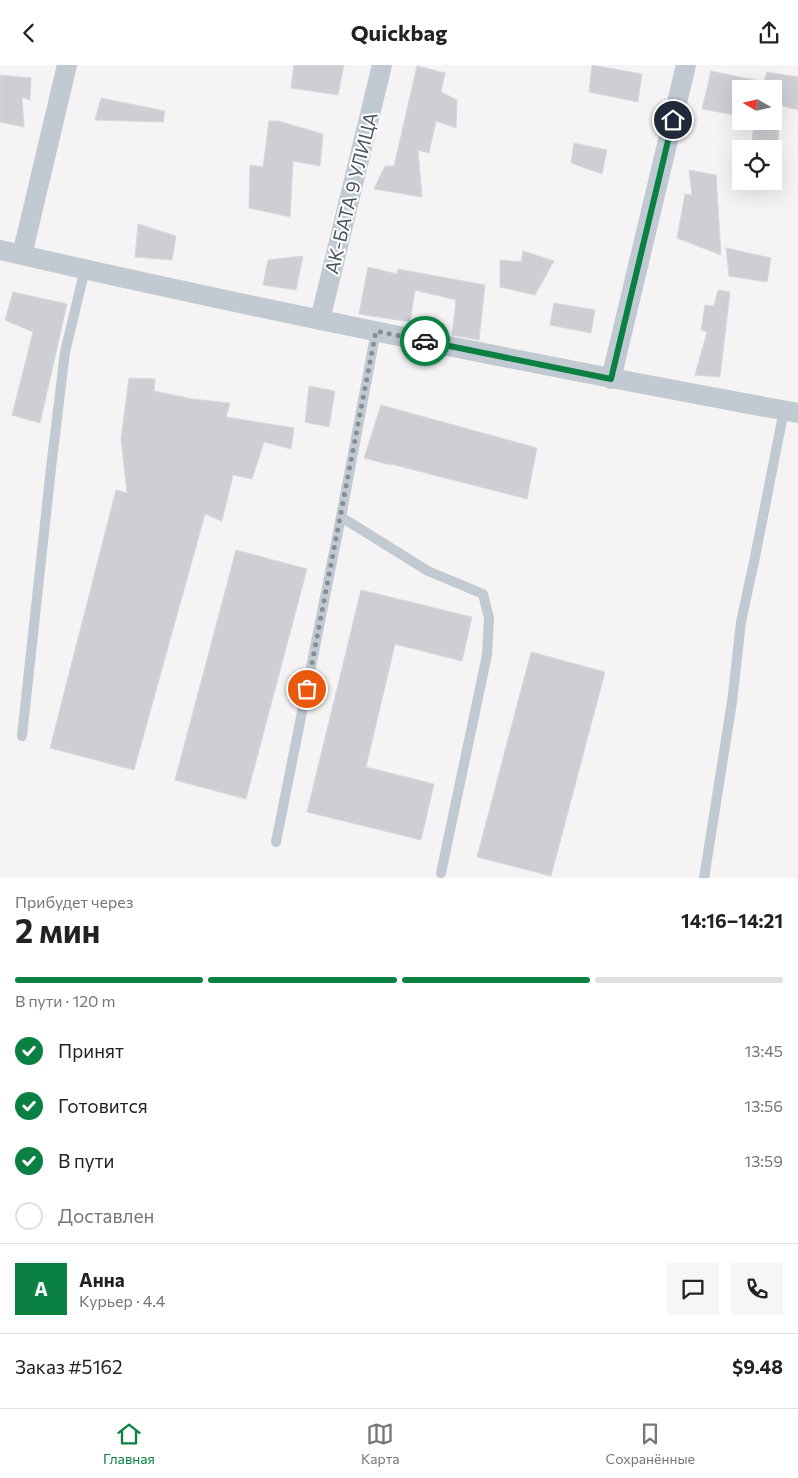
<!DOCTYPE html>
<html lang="ru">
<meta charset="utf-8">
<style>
body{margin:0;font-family:Commissioner,sans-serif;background:#f6f6f6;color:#222;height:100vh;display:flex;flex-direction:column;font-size:19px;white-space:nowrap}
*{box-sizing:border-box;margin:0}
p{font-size:16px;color:#767676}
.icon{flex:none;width:28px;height:28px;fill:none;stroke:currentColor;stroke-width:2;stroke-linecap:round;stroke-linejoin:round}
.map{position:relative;height:813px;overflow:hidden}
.drawer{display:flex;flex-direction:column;background:#fff;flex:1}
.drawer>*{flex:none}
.needle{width:32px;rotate:279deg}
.tools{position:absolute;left:732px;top:15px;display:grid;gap:10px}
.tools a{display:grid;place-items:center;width:50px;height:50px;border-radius:0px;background:#fff;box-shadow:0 5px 20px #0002;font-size:25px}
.pin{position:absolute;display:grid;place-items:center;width:42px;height:42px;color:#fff;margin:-21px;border:2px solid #fff;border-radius:50%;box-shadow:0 1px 5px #0007}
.courier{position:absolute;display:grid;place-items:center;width:50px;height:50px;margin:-25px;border:4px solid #0b8043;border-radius:50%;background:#fff;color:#222;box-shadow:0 1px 6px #0007}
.overview em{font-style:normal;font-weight:700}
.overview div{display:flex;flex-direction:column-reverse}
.overview{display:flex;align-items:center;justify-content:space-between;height:85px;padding:0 15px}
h1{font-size:32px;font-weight:700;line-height:38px}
.bar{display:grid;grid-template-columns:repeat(4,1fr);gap:8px 5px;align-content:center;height:60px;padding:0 15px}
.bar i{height:6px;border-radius:4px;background:#e0e0e0}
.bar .active{background:#0b8043}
.bar p{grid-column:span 4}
.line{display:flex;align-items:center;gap:12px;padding:0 15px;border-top:1px solid #e0e0e0}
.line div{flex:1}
.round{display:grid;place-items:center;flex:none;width:52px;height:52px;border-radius:0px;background:#f6f6f6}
ol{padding:0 15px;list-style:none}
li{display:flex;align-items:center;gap:15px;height:55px}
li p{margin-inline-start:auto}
li .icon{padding:5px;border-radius:50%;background:#0b8043;color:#fff;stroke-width:4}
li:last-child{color:#767676}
li i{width:28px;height:28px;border:2px solid #e0e0e0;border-radius:50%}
header{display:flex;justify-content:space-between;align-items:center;height:65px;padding:0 15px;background:#fff;font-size:22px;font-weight:700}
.dock{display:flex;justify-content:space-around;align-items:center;height:70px;border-top:1px solid #e0e0e0;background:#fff;font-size:14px;color:#767676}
.dock a{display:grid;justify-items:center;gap:2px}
.dock .active{color:#0b8043}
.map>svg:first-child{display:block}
.building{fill:#cdcfd5;stroke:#d7d9de}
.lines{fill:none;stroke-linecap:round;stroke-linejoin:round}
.lane{stroke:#c1cad2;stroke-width:10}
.street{stroke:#c1cad2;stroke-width:20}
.done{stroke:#868d94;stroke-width:5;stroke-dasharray:0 9}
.route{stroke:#0b8043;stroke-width:6}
.labels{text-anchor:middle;stroke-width:4;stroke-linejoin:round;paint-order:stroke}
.street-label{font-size:19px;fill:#4a5661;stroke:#fff}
</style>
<header><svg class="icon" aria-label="back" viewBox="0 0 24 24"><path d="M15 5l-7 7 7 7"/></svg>Quickbag<svg class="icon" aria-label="share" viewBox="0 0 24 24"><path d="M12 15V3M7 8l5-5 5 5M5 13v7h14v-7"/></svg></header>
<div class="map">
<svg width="798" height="813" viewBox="0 0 798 813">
<rect width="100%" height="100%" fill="#f5f3f3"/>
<path class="building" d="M 294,0 L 344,0 L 338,30 L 291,23 Z
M 592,0 L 642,9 L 638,37 L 589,27 Z
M 417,1 L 445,8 L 441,27 L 457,35 L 456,63 L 436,56 L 429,88 L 418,85 L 422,132 L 374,124 L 385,101 L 394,101 Z
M 711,6 L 764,17 L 767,7 L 798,12 L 798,45 L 780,40 L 778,78 L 752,77 L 754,56 L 774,56 L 774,24 L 741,24 L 741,51 L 702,44 Z
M 0,10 L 31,13 L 30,35 L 22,32 L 24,62 L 0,57 Z
M 101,33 L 165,46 L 163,57 L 95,55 Z
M 269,56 L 278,56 L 323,69 L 320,101 L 293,96 L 290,152 L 249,143 L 250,100 L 263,102 Z
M 574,78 L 607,85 L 602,109 L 571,98 Z
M 689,105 L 716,110 L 721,190 L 677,173 L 685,129 L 692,130 Z
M 138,159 L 176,171 L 172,195 L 135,192 Z
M 726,183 L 771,193 L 767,217 L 729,211 Z
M 523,186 L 554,196 L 535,230 L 500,222 L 500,195 L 521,197 Z
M 303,191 L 296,225 L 263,220 L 268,195 Z
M 368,202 L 397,209 L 398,204 L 485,220 L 479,275 L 452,270 L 456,235 L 415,225 L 410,257 L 359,249 Z
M 718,225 L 730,227 L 720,312 L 695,310 L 707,267 L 701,265 L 705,240 L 714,241 Z
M 13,227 L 67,239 L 40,358 L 12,350 L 33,267 L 5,255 Z
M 554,238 L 595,245 L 591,268 L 550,260 Z
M 129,313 L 155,314 L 154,326 L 192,334 L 230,338 L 226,352 L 294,363 L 291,384 L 264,377 L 252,414 L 233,410 L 222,456 L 205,449 L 134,705 L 50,683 L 116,425 L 127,428 L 121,374 Z
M 309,321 L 335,326 L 329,362 L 305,357 Z
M 381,340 L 537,383 L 527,434 L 391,399 L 391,400 L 364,393 Z
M 236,485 L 307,504 L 246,734 L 175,715 Z
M 361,525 L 472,552 L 462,596 L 395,579 L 366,702 L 434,719 L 421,775 L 307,747 Z
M 531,587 L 605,607 L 551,811 L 477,792 Z"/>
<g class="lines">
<path class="lane" d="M 341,452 L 428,506 L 483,529 L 489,553 L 487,590 L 441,808
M 22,671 L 51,403 L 65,287 L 85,204
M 276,777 L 341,452 L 376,266
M 704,813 L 732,637 L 741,557 L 755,492 L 784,345"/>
<path class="street" d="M 0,185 C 265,246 531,299 798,348
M 22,190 L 67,0
M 320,255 L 382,0
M 611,314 L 686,0"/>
</g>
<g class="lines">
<path class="done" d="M 307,624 L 376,266 L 425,276"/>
<path class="route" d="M 425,276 L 611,314 L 673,55"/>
</g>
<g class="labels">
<g class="street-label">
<text transform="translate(351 128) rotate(-76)" y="7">АК-БАТА 9 УЛИЦА</text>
</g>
</g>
</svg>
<div class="tools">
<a><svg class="needle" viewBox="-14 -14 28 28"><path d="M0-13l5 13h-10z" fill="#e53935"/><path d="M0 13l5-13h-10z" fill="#767676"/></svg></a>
<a><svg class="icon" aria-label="locate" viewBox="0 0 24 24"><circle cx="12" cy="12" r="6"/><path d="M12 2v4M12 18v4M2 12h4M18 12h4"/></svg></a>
</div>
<div class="pin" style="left:307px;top:624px;background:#ea580c"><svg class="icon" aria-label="bag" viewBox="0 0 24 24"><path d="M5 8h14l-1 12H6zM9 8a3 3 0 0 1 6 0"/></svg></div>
<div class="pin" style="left:673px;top:55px;background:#1f2937"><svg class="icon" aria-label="home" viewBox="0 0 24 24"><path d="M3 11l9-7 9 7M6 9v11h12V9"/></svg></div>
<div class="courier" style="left:425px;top:276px"><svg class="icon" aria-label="car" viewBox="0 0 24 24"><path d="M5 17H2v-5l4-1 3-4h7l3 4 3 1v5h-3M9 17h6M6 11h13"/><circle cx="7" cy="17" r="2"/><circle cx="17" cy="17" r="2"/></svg></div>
</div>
<section class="drawer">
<div class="overview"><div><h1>2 мин</h1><p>Прибудет через</p></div><em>14:16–14:21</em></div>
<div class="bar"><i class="active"></i><i class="active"></i><i class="active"></i><i></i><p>В пути · 120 m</p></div>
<ol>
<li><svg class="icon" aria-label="check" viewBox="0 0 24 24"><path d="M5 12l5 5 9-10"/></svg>Принят<p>13:45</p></li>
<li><svg class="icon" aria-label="check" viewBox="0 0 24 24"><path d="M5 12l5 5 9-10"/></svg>Готовится<p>13:56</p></li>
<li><svg class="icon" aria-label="check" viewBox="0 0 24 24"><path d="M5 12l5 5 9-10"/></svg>В пути<p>13:59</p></li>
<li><i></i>Доставлен</li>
</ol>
<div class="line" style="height:90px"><b class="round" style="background:#0b8043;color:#fff">А</b><div><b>Анна</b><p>Курьер · 4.4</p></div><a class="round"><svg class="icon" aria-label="chat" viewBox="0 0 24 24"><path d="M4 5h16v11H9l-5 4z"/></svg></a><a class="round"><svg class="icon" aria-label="phone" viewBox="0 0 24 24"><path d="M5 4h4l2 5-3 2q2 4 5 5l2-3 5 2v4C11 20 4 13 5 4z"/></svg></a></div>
<div class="line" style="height:65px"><div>Заказ #5162</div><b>$9.48</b></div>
</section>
<nav class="dock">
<a class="active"><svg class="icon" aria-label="home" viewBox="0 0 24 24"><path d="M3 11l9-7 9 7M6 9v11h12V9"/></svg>Главная</a>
<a><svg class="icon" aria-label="map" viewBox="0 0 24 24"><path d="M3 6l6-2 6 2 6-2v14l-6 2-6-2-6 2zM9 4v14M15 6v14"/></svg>Карта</a>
<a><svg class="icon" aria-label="saved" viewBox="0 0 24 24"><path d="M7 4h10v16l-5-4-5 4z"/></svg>Сохранённые</a>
</nav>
